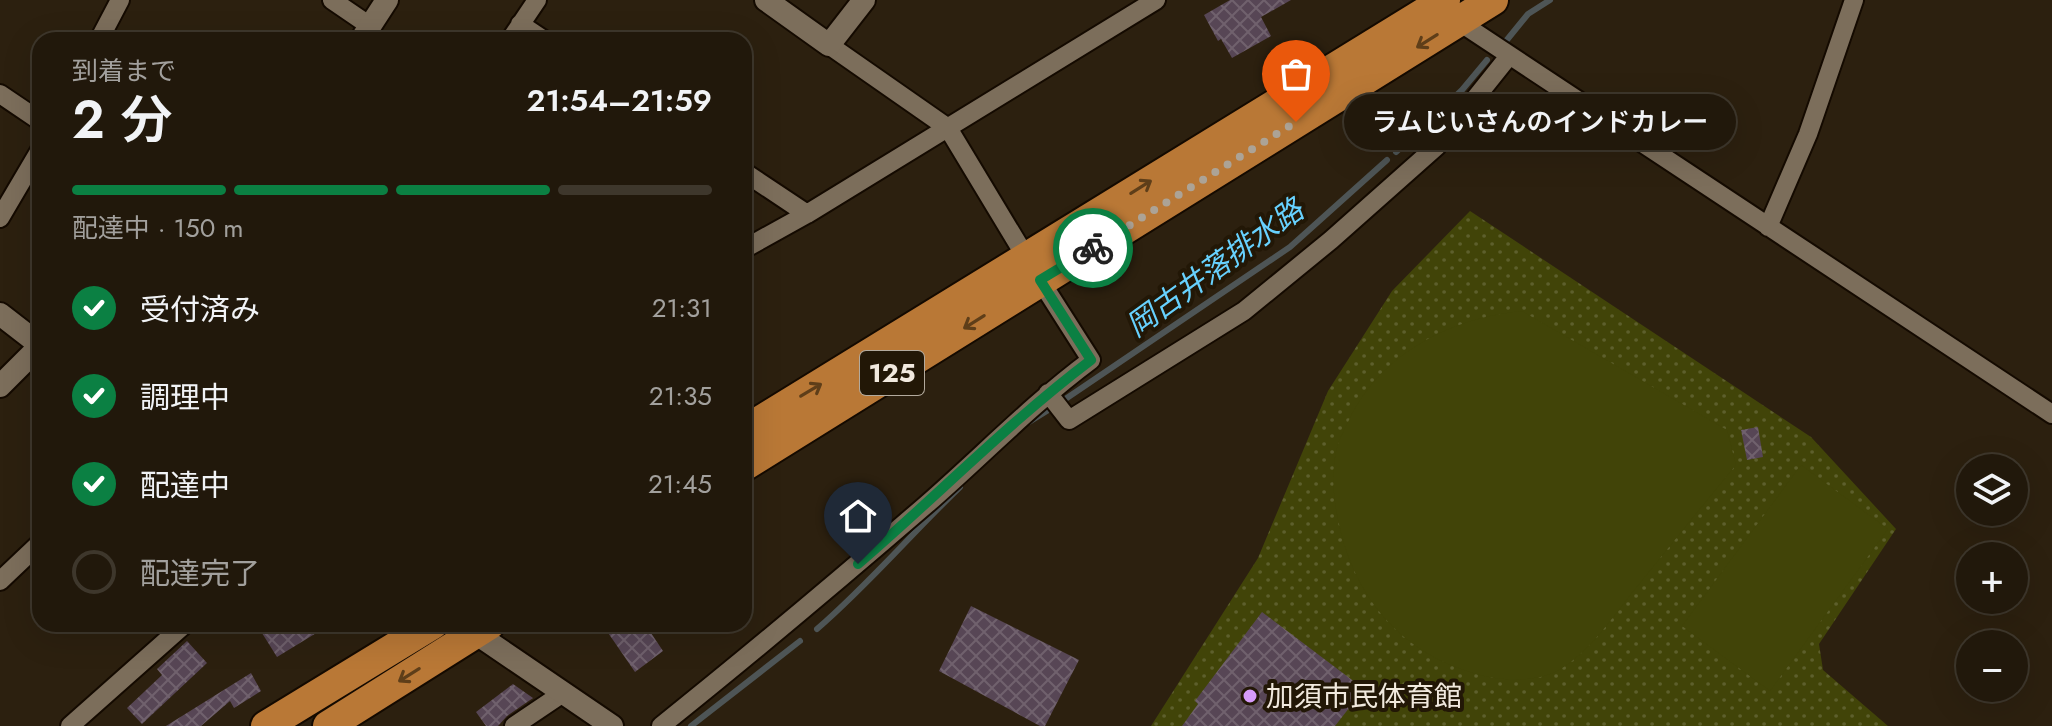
<!DOCTYPE html>
<html lang="ja">
<meta charset="utf-8">
<style>
body{margin:0;font-family:Jost,"Noto Sans JP",sans-serif;background:#2d2519;color:#f1f3f6;height:100vh;display:flex;flex-direction:column;font-size:30px;white-space:nowrap}
*{box-sizing:border-box;margin:0}
p{font-size:26px;color:#a2a09d}
.icon{flex:none;width:44px;height:44px;fill:none;stroke:currentColor;stroke-width:2;stroke-linecap:round;stroke-linejoin:round}
.map{position:relative;flex:1;overflow:hidden}
.panel{position:absolute;left:32px;top:32px;width:720px;height:600px;display:flex;flex-direction:column;background:#21180b;border-radius:24px;box-shadow:0 8px 32px #0002,0 0 0 2px #3e372c}
.panel>*{flex:none}
.tools{position:absolute;left:1956px;top:454px;display:grid;gap:16px}
.tools a{display:grid;place-items:center;width:72px;height:72px;border-radius:50%;background:#21180b;box-shadow:0 8px 32px #0002,0 0 0 2px #3e372c;font-size:40px}
.pin{position:absolute;display:grid;place-items:center;width:68px;height:68px;color:#fff;margin:-82px -34px;border-radius:50% 50% 50% 0;rotate:-45deg;box-shadow:0 0 8px #0007}
.pin .icon{rotate:45deg}
.courier{position:absolute;display:grid;place-items:center;width:80px;height:80px;margin:-40px;border:6px solid #0b8043;border-radius:50%;background:#fff;color:#222;box-shadow:0 2px 10px #0007}
.bubble{position:absolute;height:56px;border-radius:28px;background:#21180b;box-shadow:0 8px 32px #0002,0 0 0 2px #3e372c;font-size:26px;font-weight:600;line-height:56px;text-align:center}
.summary em{font-style:normal;font-weight:600}
.summary div{display:flex;flex-direction:column-reverse}
.summary{display:flex;align-items:center;justify-content:space-between;height:136px;padding:0 40px}
h1{font-size:52px;font-weight:600;line-height:60px}
.bar{display:grid;grid-template-columns:repeat(4,1fr);gap:12px 8px;align-content:center;height:96px;padding:0 40px}
.bar i{height:10px;border-radius:6px;background:#3e372c}
.bar .on{background:#0b8043}
.bar p{grid-column:span 4}
ol{padding:0 40px;list-style:none}
li{display:flex;align-items:center;gap:24px;height:88px}
li p{margin-inline-start:auto}
li .icon{padding:8px;border-radius:50%;background:#0b8043;color:#fff;stroke-width:4}
li:last-child{color:#a2a09d}
li i{width:44px;height:44px;border:4px solid #3e372c;border-radius:50%}
.map>svg:first-child{display:block}
.grass{fill:url(#grass-dots)}
.garden{fill:#414408}
.lines{fill:none;stroke-linecap:round;stroke-linejoin:round}
.stream{stroke:#4e5556;stroke-width:6}
.building{fill:url(#building-cross-hatch)}
.minor-casing{stroke:#140a00;stroke-width:22}
.tertiary-casing{stroke:#140a00;stroke-width:26}
.trunk-casing{stroke:#140a00;stroke-width:34}
.minor{stroke:#7c6e5b;stroke-width:18}
.tertiary{stroke:#7c6e5b;stroke-width:22}
.trunk{stroke:#b97836;stroke-width:30}
.oneway{stroke:#5e3e19}
.done{stroke:#aca396;stroke-width:8;stroke-dasharray:0 14.4}
.route{stroke:#0b8043;stroke-width:10}
.poi-dot{fill:#d69bfa;stroke:#221706;stroke-width:3}
.labels{text-anchor:middle;stroke-width:8;stroke-linejoin:round;paint-order:stroke}
.shield{fill:#221706;stroke:#b3aa9d;stroke-width:2}
.shield-label{font-size:26px;font-weight:bold;fill:#f1e9de}
.poi-label{font-size:28px;fill:#f1e9de;stroke:#221706;text-anchor:start}
.water-label{font-size:30px;font-style:italic;fill:#67d1fe;stroke:#221706}
</style>
<div class="map">
<svg width="2052" height="726" viewBox="0 0 2052 726">
<defs>
<pattern id="grass-dots" width="8" height="8" patternUnits="userSpaceOnUse" patternTransform="scale(2)"><rect width="8" height="8" fill="#414408"/><path d="M2 2h.1M6 6h.1" fill="none" stroke="#5d5f2c" stroke-width="1.8" stroke-linecap="round"/></pattern>
<pattern id="building-cross-hatch" width="8" height="8" patternUnits="userSpaceOnUse" patternTransform="scale(2)"><rect width="8" height="8" fill="#574655"/><path d="M0 0l8 8M0 8l8-8" fill="none" stroke="#70616d"/></pattern>
</defs>
<rect width="100%" height="100%" fill="#2c200f"/>
<path class="grass" d="M 1470,211 L 1811,437 L 1896,529 L 1819,644 L 1823,670 L 1888,726 L 1151,726 L 1258,558 L 1328,391 L 1392,291 Z"/>
<path class="garden" d="M 1522,311 L 1727,430 L 1736,465 C 1702,506 1669,547 1636,588 C 1613,616 1590,653 1557,671 C 1534,683 1497,681 1473,673 C 1412,655 1369,614 1347,553 C 1337,522 1329,485 1336,452 C 1338,441 1345,428 1350,418 C 1382,353 1451,318 1522,311 Z
M 1801,465 L 1888,529 L 1770,691 L 1682,626 Z"/>
<g class="lines">
<path class="stream" d="M 1506,41 L 1528,14 L 1550,0
M 1396,152 L 1462,90 L 1487,60
M 1061,402 L 1290,247 L 1387,160
M 1029,422 L 1050,409
M 817,629 C 868,585 911,534 960,487
M 691,726 L 800,641"/>
</g>
<path class="building" d="M 1230,0 L 1291,0 L 1261,17 L 1271,36 L 1232,58 L 1221,39 L 1218,41 L 1204,15 Z
M 1758,427 L 1763,457 L 1747,460 L 1741,430 Z
M 971,606 L 1079,660 L 1045,726 L 1040,726 L 939,671 Z
M 1262,612 L 1364,689 L 1335,726 L 1182,726 L 1198,704 L 1195,701 Z
M 277,624 L 331,624 L 277,657 L 262,633 Z
M 602,624 L 645,624 L 663,651 L 635,672 Z
M 187,641 L 207,663 L 142,724 L 127,708 L 162,675 L 157,669 Z
M 251,673 L 261,691 L 234,708 L 230,701 L 201,726 L 166,726 Z
M 513,684 L 533,698 L 507,716 L 498,726 L 486,726 L 476,712 Z"/>
<g class="lines">
<g class="minor-casing">
<path id="minor" d="M 332,0 L 370,26
M 1458,21 L 2052,414
M 520,24 L 544,40
M 99,40 L 120,0
M 510,40 L 537,0
M 829,45 L 948,128 L 1027,259
M 0,94 L 40,121
M 744,172 L 807,214
M 0,218 L 40,150
M 1768,227 L 1808,134 L 1854,0
M 744,249 L 807,214 L 1156,0
M 1048,393 L 1069,420 L 1244,311 L 1331,240 L 1437,146 L 1509,56
M 0,581 L 40,543
M 70,726 L 185,624
M 514,726 L 563,693
M 661,726 C 751,654 839,580 927,504 C 982,456 1032,404 1091,360 L 1040,280"/>
</g>
<g class="tertiary-casing">
<path id="tertiary" d="M 766,0 L 829,45 L 864,0
M 361,40 L 387,0
M 0,314 L 40,345
M 0,386 L 40,346
M 462,624 L 612,726"/>
</g>
<g class="trunk-casing">
<path id="trunk" d="M 744,431 L 1445,0
M 744,466 L 1493,0
M 266,726 L 433,624
M 328,726 L 490,624"/>
</g>
<use href="#minor" class="minor"/>
<use href="#tertiary" class="tertiary"/>
<use href="#trunk" class="trunk"/>
</g>
<defs><path id="oneway-shaft" d="M-6 0H5M1.5-3L5.5 0L1.5 3" fill="none" stroke-width="1.6" stroke-linecap="round" stroke-linejoin="round" transform="scale(2)"/></defs>
<g class="oneway">
<use href="#oneway-shaft" transform="translate(1427 41) rotate(148)"/>
<use href="#oneway-shaft" transform="translate(1141 187) rotate(-32)"/>
<use href="#oneway-shaft" transform="translate(974 322) rotate(148)"/>
<use href="#oneway-shaft" transform="translate(811 390) rotate(-31)"/>
<use href="#oneway-shaft" transform="translate(409 675) rotate(148)"/>
</g>
<g class="lines">
<path class="done" d="M 1093,248 L 1296,122"/>
<path class="route" d="M 858,564 C 936,497 1009,422 1091,360 L 1040,280 L 1093,248"/>
</g>
<circle class="poi-dot" cx="1250" cy="696" r="8"/>
<g class="labels">
<rect class="shield" x="860" y="351" width="64" height="44" rx="6"/>
<g class="shield-label">
<text x="892" y="382">125</text>
</g>
<g class="poi-label">
<text x="1266" y="706">加須市民体育館</text>
</g>
<g class="water-label">
<text transform="translate(1215 268) rotate(-36)" y="10">岡古井落排水路</text>
</g>
</g>
</svg>
<div class="tools">
<a><svg class="icon" aria-label="layers" viewBox="0 0 24 24"><path d="M12 4l9 5-9 5-9-5zM3 14l9 5 9-5"/></svg></a>
<a>+</a>
<a>−</a>
</div>
<div class="pin" style="left:1296px;top:122px;background:#ea580c"><svg class="icon" aria-label="bag" viewBox="0 0 24 24"><path d="M5 8h14l-1 12H6zM9 8a3 3 0 0 1 6 0"/></svg></div>
<div class="pin" style="left:858px;top:564px;background:#1f2937"><svg class="icon" aria-label="home" viewBox="0 0 24 24"><path d="M3 11l9-7 9 7M6 9v11h12V9"/></svg></div>
<div class="courier" style="left:1093px;top:248px"><svg class="icon" aria-label="bike" viewBox="0 0 24 24"><circle cx="6" cy="16" r="4"/><circle cx="18" cy="16" r="4"/><path d="M6 16l4-8h5l3 8M10 8l3 8H6M13 5h3"/></svg></div>
<div class="bubble" style="left:1344px;top:94px;width:392px">ラムじいさんのインドカレー</div>
<section class="panel">
<div class="summary"><div><h1>2 分</h1><p>到着まで</p></div><em>21:54–21:59</em></div>
<div class="bar"><i class="on"></i><i class="on"></i><i class="on"></i><i></i><p>配達中 · 150 m</p></div>
<ol>
<li><svg class="icon" aria-label="check" viewBox="0 0 24 24"><path d="M5 12l5 5 9-10"/></svg>受付済み<p>21:31</p></li>
<li><svg class="icon" aria-label="check" viewBox="0 0 24 24"><path d="M5 12l5 5 9-10"/></svg>調理中<p>21:35</p></li>
<li><svg class="icon" aria-label="check" viewBox="0 0 24 24"><path d="M5 12l5 5 9-10"/></svg>配達中<p>21:45</p></li>
<li><i></i>配達完了</li>
</ol>
</section>
</div>
